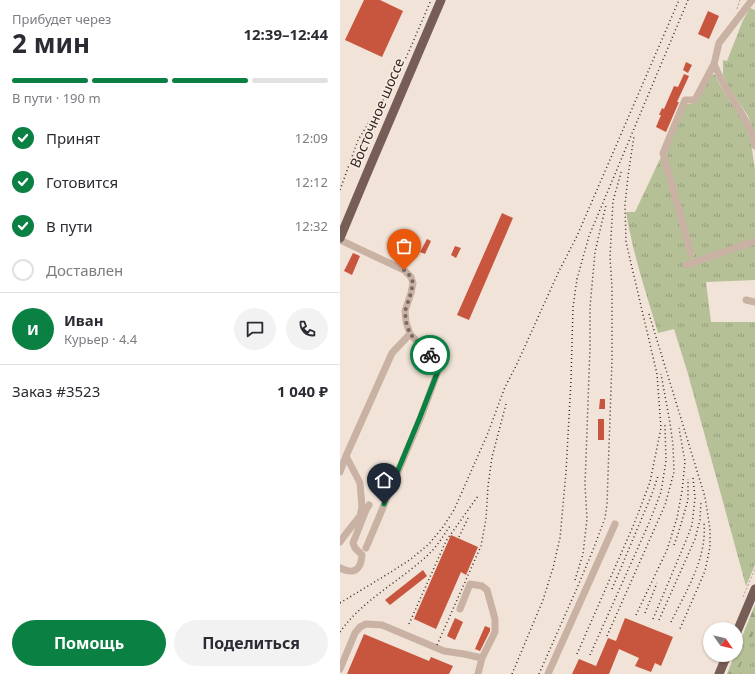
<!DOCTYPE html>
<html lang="ru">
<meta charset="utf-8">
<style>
body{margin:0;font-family:"Noto Sans",sans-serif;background:#f2f2f3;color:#2b2b33;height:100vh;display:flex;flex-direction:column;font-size:15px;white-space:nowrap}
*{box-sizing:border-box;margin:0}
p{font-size:13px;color:#7c7c81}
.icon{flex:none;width:22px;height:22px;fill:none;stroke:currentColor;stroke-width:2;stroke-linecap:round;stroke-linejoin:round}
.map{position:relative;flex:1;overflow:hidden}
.sheet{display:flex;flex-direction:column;background:#fff;width:340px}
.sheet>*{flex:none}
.needle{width:26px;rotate:124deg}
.buttons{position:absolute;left:363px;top:622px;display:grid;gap:8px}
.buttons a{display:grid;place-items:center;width:40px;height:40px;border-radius:50%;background:#fff;box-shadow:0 1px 3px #0004;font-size:20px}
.pin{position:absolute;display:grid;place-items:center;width:34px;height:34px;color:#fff;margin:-41px -17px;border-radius:50% 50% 50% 0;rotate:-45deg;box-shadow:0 0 4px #0007}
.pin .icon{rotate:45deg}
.courier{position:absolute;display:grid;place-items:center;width:40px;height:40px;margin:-20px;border:3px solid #0b8043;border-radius:50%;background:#fff;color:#222;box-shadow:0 1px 5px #0007}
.summary em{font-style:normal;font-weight:700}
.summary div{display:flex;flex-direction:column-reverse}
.summary{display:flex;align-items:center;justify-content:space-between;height:68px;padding:0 12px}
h1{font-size:26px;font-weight:700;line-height:30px}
.bar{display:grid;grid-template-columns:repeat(4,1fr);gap:6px 4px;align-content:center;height:48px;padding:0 12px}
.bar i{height:5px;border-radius:3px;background:#e1e1e2}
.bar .current{background:#0b8043}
.bar p{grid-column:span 4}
.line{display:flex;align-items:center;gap:10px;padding:0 12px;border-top:1px solid #e1e1e2}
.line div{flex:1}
.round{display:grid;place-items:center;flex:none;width:42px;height:42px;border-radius:21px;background:#f2f2f3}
ol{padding:0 12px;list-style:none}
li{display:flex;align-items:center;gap:12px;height:44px}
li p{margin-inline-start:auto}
li .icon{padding:4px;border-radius:50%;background:#0b8043;color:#fff;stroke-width:4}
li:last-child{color:#7c7c81}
li i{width:22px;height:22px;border:2px solid #e1e1e2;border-radius:50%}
.action{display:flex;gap:8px;margin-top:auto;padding:8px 12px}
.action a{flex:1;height:46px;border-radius:24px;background:#0b8043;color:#fff;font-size:16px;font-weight:700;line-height:46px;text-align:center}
.action a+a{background:#f2f2f3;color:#2b2b33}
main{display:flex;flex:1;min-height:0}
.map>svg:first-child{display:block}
.grass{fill:url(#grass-tufts)}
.forest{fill:url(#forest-firs)}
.building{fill:#c8553e}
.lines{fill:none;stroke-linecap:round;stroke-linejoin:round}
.path{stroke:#b59b8d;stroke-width:1;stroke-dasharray:2 2;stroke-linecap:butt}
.minor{stroke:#c9b1a3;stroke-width:7}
.major{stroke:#765e56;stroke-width:9}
.rail{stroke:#342925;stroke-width:1.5;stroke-dasharray:1 3;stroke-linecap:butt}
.done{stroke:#766a63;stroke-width:4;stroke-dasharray:0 7.2}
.route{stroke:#0b8043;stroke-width:5}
.labels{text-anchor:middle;stroke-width:3;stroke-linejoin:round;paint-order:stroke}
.street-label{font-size:14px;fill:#342925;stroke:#f9ede3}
</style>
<main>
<section class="sheet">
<div class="summary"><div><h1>2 мин</h1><p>Прибудет через</p></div><em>12:39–12:44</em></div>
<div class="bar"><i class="current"></i><i class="current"></i><i class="current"></i><i></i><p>В пути · 190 m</p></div>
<ol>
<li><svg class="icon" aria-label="check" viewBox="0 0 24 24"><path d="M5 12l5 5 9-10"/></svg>Принят<p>12:09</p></li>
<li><svg class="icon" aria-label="check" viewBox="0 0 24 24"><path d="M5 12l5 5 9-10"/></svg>Готовится<p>12:12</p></li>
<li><svg class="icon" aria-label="check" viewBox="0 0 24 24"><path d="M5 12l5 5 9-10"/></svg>В пути<p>12:32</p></li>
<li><i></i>Доставлен</li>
</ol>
<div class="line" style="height:72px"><b class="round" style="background:#0b8043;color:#fff">И</b><div><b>Иван</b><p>Курьер · 4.4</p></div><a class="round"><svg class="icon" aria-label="chat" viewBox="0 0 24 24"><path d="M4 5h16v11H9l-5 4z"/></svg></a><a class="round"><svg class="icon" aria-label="phone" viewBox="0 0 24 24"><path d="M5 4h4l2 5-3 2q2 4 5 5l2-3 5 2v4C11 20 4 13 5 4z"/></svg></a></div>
<div class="line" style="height:52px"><div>Заказ #3523</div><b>1 040 ₽</b></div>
<div class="action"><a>Помощь</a><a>Поделиться</a></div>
</section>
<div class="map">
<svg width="415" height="674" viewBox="0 0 415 674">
<defs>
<pattern id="grass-tufts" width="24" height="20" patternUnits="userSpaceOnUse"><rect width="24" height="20" fill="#b5c097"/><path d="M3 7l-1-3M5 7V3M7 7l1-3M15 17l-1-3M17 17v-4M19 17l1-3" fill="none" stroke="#949c7b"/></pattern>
<pattern id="forest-firs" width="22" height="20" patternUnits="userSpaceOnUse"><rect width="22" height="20" fill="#b5c097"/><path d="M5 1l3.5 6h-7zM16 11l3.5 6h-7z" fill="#949c7b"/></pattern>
</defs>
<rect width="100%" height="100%" fill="#f1e3d7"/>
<path class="grass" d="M 410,8 L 415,10 L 415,134 L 408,116 L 390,89 L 383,75 L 383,60 L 387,61 L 403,20 Z
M 372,74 L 375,75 L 380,85 L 391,103 L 402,117 L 411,142 L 415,170 L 415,280 L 366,282 L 371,322 L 415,322 L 415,565 L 406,586 L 348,374 L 334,329 L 318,333 C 306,293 293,254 286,212 L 295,212 L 346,104 L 351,104 L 357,100 Z
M 415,605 L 415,674 L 387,674 L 395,655 L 396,655 L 396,652 Z"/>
<path class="forest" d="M 415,605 L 415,629 L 397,674 L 387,674 L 395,655 L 396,655 L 396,652 Z"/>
<path class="building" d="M 24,0 L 40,0 L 63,11 L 42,57 L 5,40 Z
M 368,11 L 379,16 L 369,39 L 358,34 Z
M 346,62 L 352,65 L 348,73 L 343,70 Z
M 344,74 L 349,76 L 337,102 L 339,102 L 326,132 L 316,127 L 321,115 L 319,115 L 322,108 L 324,109 L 334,86 L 338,87 Z
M 162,213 L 173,218 L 129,320 L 117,315 Z
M 87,239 L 91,241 L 85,254 L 80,252 Z
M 115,246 L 121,248 L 116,258 L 111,255 Z
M 13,253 L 20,256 L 12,275 L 4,271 Z
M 101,348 L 110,352 L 108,357 L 99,354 Z
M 260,399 L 265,399 L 265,409 L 259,409 Z
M 258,419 L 264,419 L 264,440 L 258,440 Z
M 111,535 L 138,547 L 126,575 L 121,572 L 96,629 L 74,619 Z
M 83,570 L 87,576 L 50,605 L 45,600 Z
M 115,618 L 123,622 L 115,640 L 107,636 Z
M 285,618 L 333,637 L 321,666 L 315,663 L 311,672 L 295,666 L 299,658 L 279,649 L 269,674 L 232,674 L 239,659 L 256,666 L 268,638 L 276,641 Z
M 145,626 L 150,628 L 150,631 L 140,651 L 135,649 Z
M 24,634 L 89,661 L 91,657 L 113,666 L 109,674 L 7,674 Z"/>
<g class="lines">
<path class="path" d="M 397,9 L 400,0
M 403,597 L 415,569"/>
<path class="minor" d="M 412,0 L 379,43 L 374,64 C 379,76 385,87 392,98 C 401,113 412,128 415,146
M 0,240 L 64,270 L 71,277 L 73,283 L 71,293 L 65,311 L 66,322 L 70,334 L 97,362 L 98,371 L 81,417 L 26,548
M 351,254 L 323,153 L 345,100 L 355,100 L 374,64
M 346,265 L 415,241
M 406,300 L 415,302
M 0,472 L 6,456 L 52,353 L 70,334
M 0,542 L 5,535 L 20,516 L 22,507 L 20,483 L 6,456
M 0,568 C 14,575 21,570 22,555 L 15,548 L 13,543 L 26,510 L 29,505
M 120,609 L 130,584 L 142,586 L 147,590 L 155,619 L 155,632 L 142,658 L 138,674
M 0,669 L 15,633 L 20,627 L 26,624 L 42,625 L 104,651 L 124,654 L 142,658
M 208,674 L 275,524"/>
<path class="major" d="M 0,238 L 28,171 L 101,0
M 396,634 L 415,589
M 379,674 L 387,655"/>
<path class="rail" d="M 0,190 L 18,140 L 54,83 L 70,49 L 91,0
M 309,314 L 365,497 L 370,529 L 370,547 L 365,571 L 339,631
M 119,537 L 129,516
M 334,545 L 338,534 L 348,500 L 348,479
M 235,580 L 243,554 L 247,519 L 245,485 L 250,347 L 250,307 L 255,252 L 266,205
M 272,589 L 312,494 L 318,476
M 0,603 L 51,572 L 71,559 L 89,544 L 103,527 L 114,510 L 148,433 L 165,387 L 176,366 L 219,271 L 237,236 L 339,0
M 305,613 L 317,583
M 296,615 L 327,550 L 337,518 L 342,491 L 345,462 L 339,428
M 313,619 L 345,543 L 352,525 L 355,498 L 353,478
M 319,620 L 355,539 L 360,520 L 361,501
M 331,622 C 346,591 367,559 364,523
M 69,624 L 106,541 L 138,496
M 0,632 C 24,598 63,580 92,551 C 99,543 104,535 110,526
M 267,636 L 325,505 L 334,472 L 333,445 L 330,423 L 321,374
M 97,645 L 141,546 L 146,519 L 148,486 L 152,457 L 166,404
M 237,654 L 294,524 L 310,482 L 321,428 L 317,374 L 286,242 L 285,205 L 288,176 L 294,136
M 250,655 L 309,523 L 321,492 L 326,461 L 325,425
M 172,674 L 203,600 L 213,568 L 220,538 L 226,472 L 231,380 L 233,307 L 237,279 L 249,236 L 348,0
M 199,674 L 237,588 L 253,550 L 265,518 L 267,504 L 272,360 L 272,288 L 270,257 L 273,201 L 282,169"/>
</g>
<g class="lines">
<path class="done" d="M 64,270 L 71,277 L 73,283 L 71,293 L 65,311 L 66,322 L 70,334 L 90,355"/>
<path class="route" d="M 44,504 L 80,417 L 98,371 L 97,362 L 90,355"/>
</g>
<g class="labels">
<g class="street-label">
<text transform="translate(37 113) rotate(-67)" y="5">Восточное шоссе</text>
</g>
</g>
</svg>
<div class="buttons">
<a><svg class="needle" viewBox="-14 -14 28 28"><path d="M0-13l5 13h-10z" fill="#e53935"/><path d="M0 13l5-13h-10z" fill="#7c7c81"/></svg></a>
</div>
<div class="pin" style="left:64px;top:270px;background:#ea580c"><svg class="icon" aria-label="bag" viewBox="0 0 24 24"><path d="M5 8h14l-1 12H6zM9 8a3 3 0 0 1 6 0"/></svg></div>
<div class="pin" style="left:44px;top:504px;background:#1f2937"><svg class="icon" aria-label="home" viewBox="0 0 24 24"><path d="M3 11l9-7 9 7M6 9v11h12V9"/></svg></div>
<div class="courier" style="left:90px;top:355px"><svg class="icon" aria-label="bike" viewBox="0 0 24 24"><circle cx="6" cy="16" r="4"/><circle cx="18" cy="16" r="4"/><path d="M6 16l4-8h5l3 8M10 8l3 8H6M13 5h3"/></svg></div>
</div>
</main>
